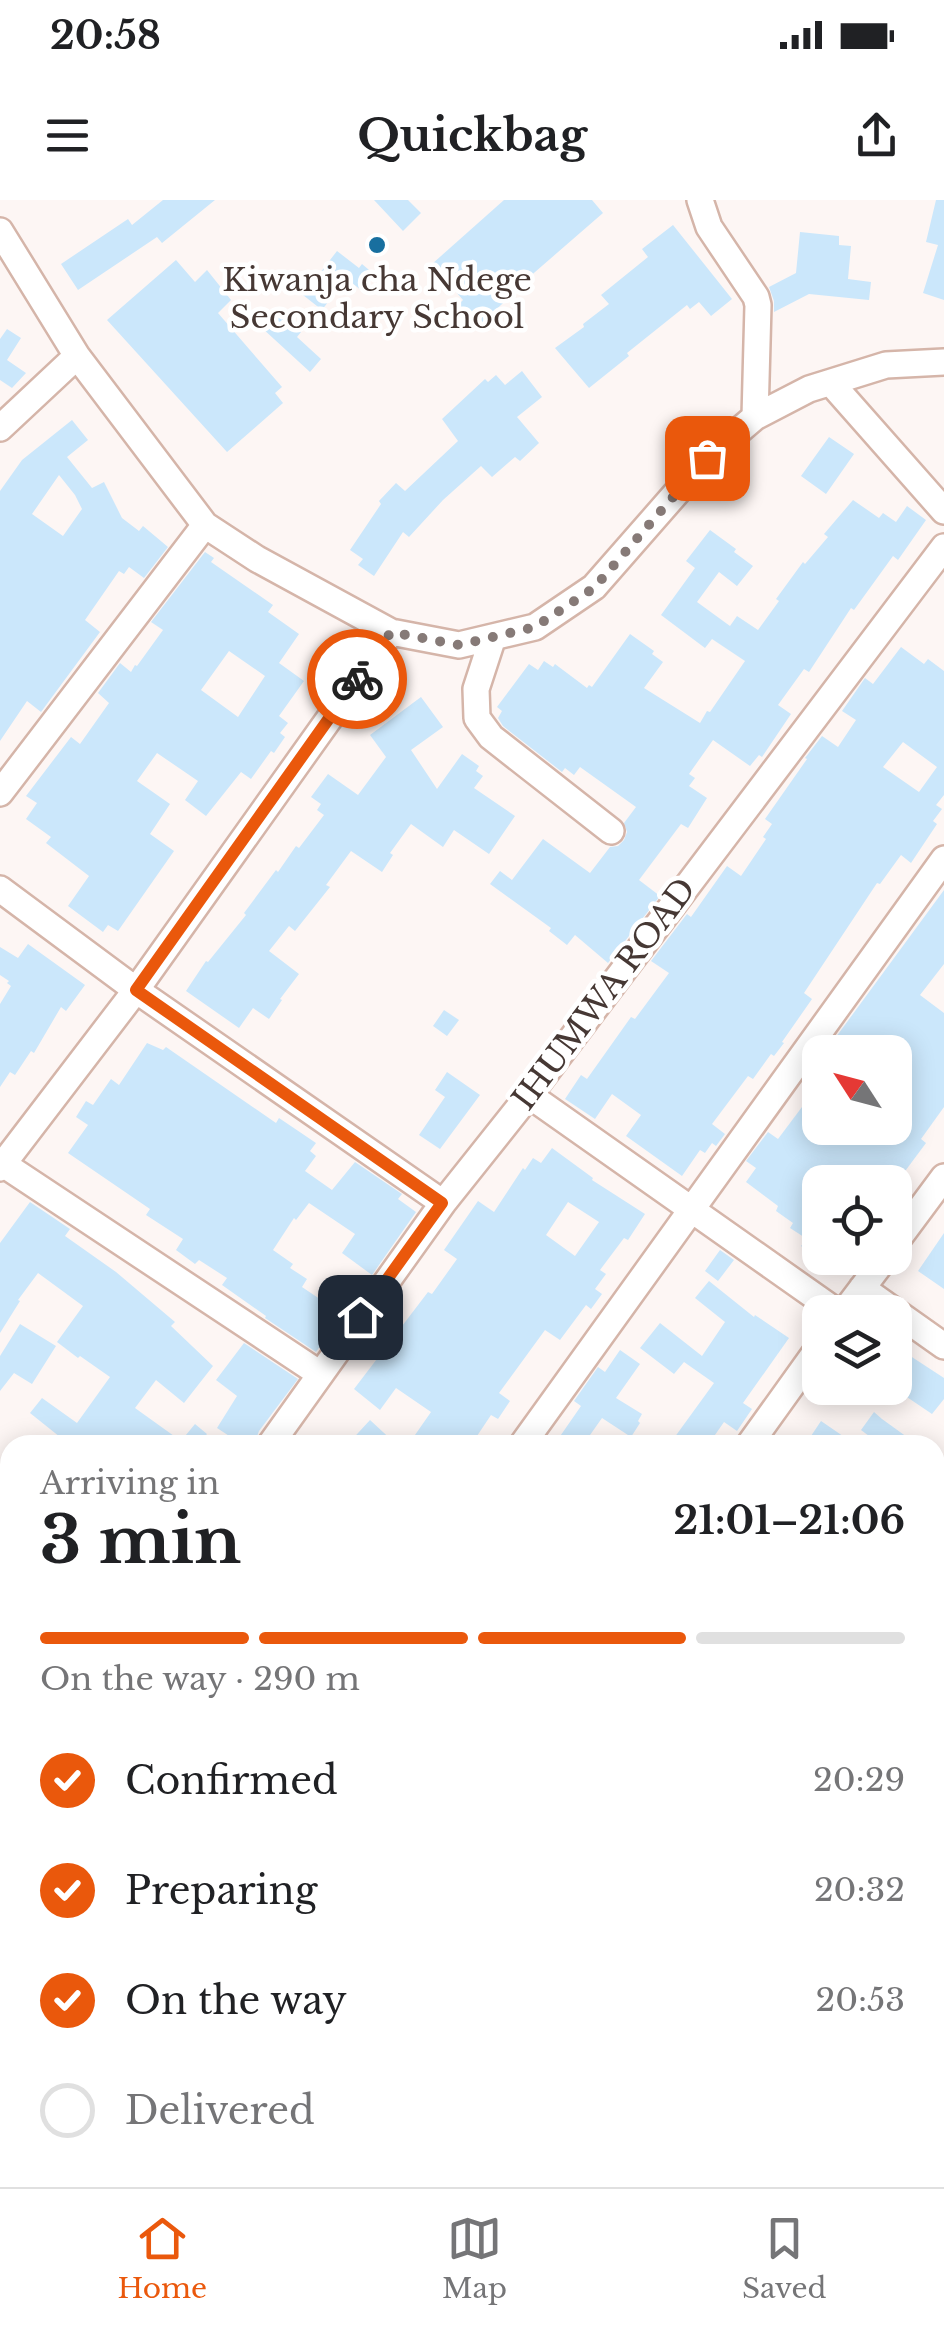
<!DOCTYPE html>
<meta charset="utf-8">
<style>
body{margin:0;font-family:"Libre Baskerville",serif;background:#f6f6f6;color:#202124;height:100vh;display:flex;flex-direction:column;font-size:38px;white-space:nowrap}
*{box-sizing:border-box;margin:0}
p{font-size:32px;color:#757577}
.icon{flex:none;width:55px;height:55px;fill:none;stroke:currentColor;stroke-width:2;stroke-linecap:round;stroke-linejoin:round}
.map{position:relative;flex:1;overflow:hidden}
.details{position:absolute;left:0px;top:1235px;width:945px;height:752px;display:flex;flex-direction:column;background:#fff;border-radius:30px 30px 0 0;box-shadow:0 5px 25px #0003}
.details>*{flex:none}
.needle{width:65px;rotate:306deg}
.tools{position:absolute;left:802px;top:835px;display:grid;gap:20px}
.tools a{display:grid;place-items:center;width:110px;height:110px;border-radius:20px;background:#fff;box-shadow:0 5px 25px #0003;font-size:50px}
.pin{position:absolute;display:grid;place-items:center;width:85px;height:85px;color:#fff;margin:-42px;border-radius:20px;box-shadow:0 5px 15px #0006}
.courier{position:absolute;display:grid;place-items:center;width:100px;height:100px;margin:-50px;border:8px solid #ea580c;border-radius:50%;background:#fff;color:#222;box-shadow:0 2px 12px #0007}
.head em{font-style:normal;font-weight:800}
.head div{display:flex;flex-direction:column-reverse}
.head{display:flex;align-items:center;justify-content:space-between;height:170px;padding:0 40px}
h1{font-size:65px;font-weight:800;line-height:75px}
.bar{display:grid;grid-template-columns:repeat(4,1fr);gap:15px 10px;align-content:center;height:120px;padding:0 40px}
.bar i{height:12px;border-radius:8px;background:#e0e0e0}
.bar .on{background:#ea580c}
.bar p{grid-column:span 4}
ol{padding:0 40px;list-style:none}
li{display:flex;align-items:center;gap:30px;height:110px}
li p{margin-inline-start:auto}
li .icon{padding:10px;border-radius:50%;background:#ea580c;color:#fff;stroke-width:4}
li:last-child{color:#757577}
li i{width:55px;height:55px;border:5px solid #e0e0e0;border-radius:50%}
.status{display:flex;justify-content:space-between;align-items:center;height:70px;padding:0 50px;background:#fff;direction:ltr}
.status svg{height:28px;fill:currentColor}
header{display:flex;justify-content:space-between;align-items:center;height:130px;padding:0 40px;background:#fff;font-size:45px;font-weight:800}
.dock{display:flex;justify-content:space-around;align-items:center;height:140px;border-top:2px solid #e0e0e0;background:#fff;font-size:28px;color:#757577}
.dock a{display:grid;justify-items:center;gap:5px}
.dock .on{color:#ea580c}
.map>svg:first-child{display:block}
.green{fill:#f1b6a1}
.building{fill:#cbe7fb;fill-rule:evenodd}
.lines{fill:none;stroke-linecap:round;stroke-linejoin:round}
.minor-casing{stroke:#d5b5a9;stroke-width:30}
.highway-casing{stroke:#d5b5a9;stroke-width:42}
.minor{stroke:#fff;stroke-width:25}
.highway{stroke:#fff;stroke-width:38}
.done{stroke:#867a77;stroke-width:10;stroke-dasharray:0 18}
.route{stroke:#ea580c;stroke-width:12}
.poi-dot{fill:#186f9f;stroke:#fff;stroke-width:4}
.labels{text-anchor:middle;stroke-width:9;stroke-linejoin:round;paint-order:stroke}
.poi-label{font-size:32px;fill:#463834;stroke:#fff}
.street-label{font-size:32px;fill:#463834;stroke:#fff}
</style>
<div class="status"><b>20:58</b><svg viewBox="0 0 49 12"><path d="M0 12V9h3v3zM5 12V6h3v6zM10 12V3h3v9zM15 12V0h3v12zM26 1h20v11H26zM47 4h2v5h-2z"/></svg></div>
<header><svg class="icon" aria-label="menu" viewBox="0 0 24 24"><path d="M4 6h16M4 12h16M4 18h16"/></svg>Quickbag<svg class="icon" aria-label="share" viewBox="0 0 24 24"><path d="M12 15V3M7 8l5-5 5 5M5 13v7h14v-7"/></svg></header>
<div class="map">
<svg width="944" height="1987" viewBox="0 0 944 1987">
<rect width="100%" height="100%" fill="#fdf6f4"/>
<path class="green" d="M 0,1563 L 5,1564 L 10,1574 L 10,1878 L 0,1854 Z
M 47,1978 L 168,1978 L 169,1987 L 50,1987 Z
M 324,1978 L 637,1978 L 637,1987 L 315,1987 Z
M 655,1978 L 864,1978 L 856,1987 L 655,1987 Z"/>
<path class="building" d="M 163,0 L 215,0 L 162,43 L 157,37 L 78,90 L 61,64 L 128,19 L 132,25 Z
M 374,0 L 408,0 L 421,13 L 403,31 Z
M 504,0 L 592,0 L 603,13 L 512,92 L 513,94 L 478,126 L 458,105 L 463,100 L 432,64 Z
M 936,0 L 944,0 L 944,100 L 923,93 L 938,45 L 926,42 Z
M 673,25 L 732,99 L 711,116 L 699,102 L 690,109 L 687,105 L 627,153 L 629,156 L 589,188 L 555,148 L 584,127 L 583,124 L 609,104 L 601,95 L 648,57 L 642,49 Z
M 800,32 L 839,36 L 839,45 L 851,46 L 848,79 L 871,82 L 869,100 L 809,94 L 774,112 L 774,101 L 769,87 L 796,73 Z
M 337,51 L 359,68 L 362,64 L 375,75 L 362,91 L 346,78 L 322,110 L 303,95 Z
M 176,60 L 195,82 L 207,70 L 231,100 L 218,113 L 282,187 L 275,193 L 283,203 L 227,252 L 107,120 Z
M 281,110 L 301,132 L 297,137 L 321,159 L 310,172 L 262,128 Z
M 7,129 L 21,138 L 7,160 L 26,173 L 12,188 L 0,180 L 0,139 Z
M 522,171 L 542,197 L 517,217 L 539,243 L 520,261 L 515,257 L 492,277 L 481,266 L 443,300 L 409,337 L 403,332 L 374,376 L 358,365 L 363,359 L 350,350 L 381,304 L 379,301 L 396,283 L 405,291 L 458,241 L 442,219 L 485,179 L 488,182 L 496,175 L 505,185 Z
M 72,220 L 88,240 L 67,257 L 92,288 L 104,282 L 122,318 L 139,331 L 143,326 L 168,347 L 144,378 L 129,367 L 124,374 L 119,371 L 85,420 L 100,432 L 41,512 L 27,501 L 0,541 L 0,291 L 22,260 ZM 59,275 L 75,295 L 82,309 L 63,336 L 32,314 Z
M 829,237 L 854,254 L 826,294 L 801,276 Z
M 853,300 L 879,318 L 883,313 L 896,322 L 907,306 L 926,320 L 898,360 L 893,356 L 854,410 L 851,408 L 809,472 L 804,469 L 778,505 L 791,514 L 762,557 L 759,555 L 750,566 L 713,540 L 689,574 L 695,578 L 689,586 L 707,598 L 688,628 L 681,624 L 639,680 L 660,696 L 608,763 L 575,735 L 567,745 L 549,731 L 551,728 L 490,684 L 500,671 L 512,680 L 543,639 L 590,673 L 610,647 L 618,646 L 624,640 L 627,632 L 624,623 L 636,607 L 580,567 L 574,575 L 565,568 L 562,572 L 503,526 L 498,518 L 502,511 L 497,507 L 529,464 L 538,470 L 544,461 L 553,467 L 555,464 L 587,488 L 589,485 L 592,487 L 630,434 L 654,451 L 652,454 L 663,462 L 644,488 L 700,523 L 707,511 L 710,512 L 745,461 L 712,439 L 705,448 L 661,415 L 695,368 L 686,361 L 710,330 L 736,349 L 734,352 L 753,366 L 737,386 L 719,372 L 697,402 L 730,426 L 737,416 L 758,430 L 779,401 L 776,399 L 803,362 L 805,364 L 828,337 L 824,334 Z
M 205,352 L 214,358 L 211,362 L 273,405 L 268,412 L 299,434 L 279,463 L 304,481 L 279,516 L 288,523 L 280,533 L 285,537 L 274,553 L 271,551 L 251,579 L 241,572 L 206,616 L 185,600 L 198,581 L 157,553 L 137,581 L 170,604 L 150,634 L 174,651 L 118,731 L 108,725 L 103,732 L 68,706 L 89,676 L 46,643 L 51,637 L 26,619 L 37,603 L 26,596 L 71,537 L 80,544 L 109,503 L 98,493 L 120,463 L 131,472 L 135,465 L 137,466 L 163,430 L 151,422 ZM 229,451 L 265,476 L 238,517 L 201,490 Z
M 901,447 L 924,464 L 928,459 L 944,471 L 944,595 L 936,605 L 942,609 L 933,621 L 937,624 L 911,663 L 901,655 L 880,684 L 877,683 L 804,793 L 812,799 L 782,842 L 784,843 L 774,856 L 771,854 L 753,879 L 748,876 L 712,924 L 725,934 L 716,946 L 712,943 L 705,953 L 700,950 L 682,976 L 626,936 L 641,915 L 612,894 L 595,919 L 565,899 L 581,875 L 587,879 L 631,817 L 635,819 L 669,773 L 651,761 L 687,714 L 691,717 L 727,666 L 741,676 L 766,639 L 763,637 L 772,624 L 765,619 L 807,559 L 805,558 L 822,536 L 838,547 L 856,520 L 842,511 L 865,478 L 873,484 ZM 903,542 L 937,567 L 919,592 L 883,567 Z
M 421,497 L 443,527 L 411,550 L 437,589 L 462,554 L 479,566 L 476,571 L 483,576 L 474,588 L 515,616 L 489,654 L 454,630 L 443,647 L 411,624 L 390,653 L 393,655 L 382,672 L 351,651 L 326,685 L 330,687 L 295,731 L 289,726 L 269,751 L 299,774 L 280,799 L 282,800 L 269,819 L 253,808 L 239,828 L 186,791 L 206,761 L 208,762 L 246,715 L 244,713 L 276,670 L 278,672 L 296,646 L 299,648 L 324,615 L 317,610 L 321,604 L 311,597 L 328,574 L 358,595 L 386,557 L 370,535 Z
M 944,690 L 944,764 L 920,795 L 944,813 L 944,907 L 921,939 L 926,943 L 897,982 L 842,982 L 820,966 L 820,1061 L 801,1046 L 807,1039 L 790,1028 L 793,1023 L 776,1011 L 778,1006 L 746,982 L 756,968 L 746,961 L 768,932 L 778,939 L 820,883 L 820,928 L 895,928 L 895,852 L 825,852 Z
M 28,744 L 85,785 L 66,811 L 61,807 L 34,853 L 31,851 L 15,875 L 10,872 L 0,887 L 0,804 L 11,786 L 7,783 L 9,781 L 0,775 L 0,747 L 18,758 Z
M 444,810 L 459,820 L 447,836 L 433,826 Z
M 147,843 L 163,850 L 166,847 L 276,923 L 279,918 L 316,943 L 310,951 L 316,956 L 305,971 L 332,990 L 355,962 L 402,994 L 398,999 L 416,1012 L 372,1075 L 342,1053 L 355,1034 L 309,1003 L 296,1020 L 294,1018 L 273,1050 L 293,1064 L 290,1068 L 307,1079 L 302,1087 L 342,1114 L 316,1152 L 265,1118 L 266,1116 L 222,1085 L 227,1078 L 199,1060 L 195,1064 L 176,1050 L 183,1039 L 146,1015 L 150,1009 L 68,953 L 88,925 L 76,917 L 86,901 L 93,905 L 111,879 L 119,885 Z
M 447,872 L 480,895 L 440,949 L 419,935 L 445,897 L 435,890 Z
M 552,948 L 593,978 L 592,980 L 645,1014 L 628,1040 L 624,1038 L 600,1070 L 606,1074 L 595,1089 L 602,1094 L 591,1109 L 586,1105 L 560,1140 L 545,1130 L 499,1193 L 510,1201 L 498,1219 L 491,1215 L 471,1245 L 408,1245 L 431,1212 L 396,1188 L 380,1210 L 354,1189 L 428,1092 L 432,1094 L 457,1059 L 444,1050 L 478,1001 L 494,1012 L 523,968 L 525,970 L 533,958 L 541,963 ZM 568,1002 L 599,1022 L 575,1056 L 546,1035 Z
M 30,1002 L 70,1029 L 65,1036 L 116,1072 L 175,1122 L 171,1126 L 213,1166 L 184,1203 L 156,1180 L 135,1208 L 181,1241 L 195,1224 L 207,1234 L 198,1245 L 70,1245 L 30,1213 L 42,1198 L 77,1223 L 110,1177 L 80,1156 L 78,1158 L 57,1142 L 83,1106 L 38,1073 L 18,1100 L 20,1101 L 0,1133 L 0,1043 Z
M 944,1033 L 944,1089 L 918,1071 Z
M 720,1050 L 734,1060 L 718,1081 L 705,1071 Z
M 709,1081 L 754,1117 L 755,1115 L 789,1138 L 743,1203 L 752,1209 L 737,1231 L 724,1222 L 708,1245 L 669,1245 L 714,1183 L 684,1162 L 674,1174 L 640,1148 L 660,1123 L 702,1156 L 725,1122 L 695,1098 Z
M 20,1124 L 56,1146 L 32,1184 L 14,1173 L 0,1191 L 0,1156 Z
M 244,1143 L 298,1179 L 259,1231 L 254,1245 L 243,1245 L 217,1228 L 237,1196 L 216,1180 Z
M 895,1146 L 944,1178 L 944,1199 L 932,1214 L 895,1189 Z
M 620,1150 L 640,1164 L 616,1198 L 642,1214 L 638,1221 L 640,1223 L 631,1237 L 602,1218 L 583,1245 L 554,1245 L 581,1206 L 574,1201 L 598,1167 L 605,1172 Z
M 874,1212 L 882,1219 L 918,1245 L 881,1245 L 861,1230 Z
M 370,1220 L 397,1245 L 347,1245 Z
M 821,1221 L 856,1245 L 805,1245 Z"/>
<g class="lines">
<g class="minor-casing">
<path id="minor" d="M 700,0 L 709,27 L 756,97 L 758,105 L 755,217
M 0,31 L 77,156 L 205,325 L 257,359 L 391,432 L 459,445 L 535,427 L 594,387 L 707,258 L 755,217 L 809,189 L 886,165 L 944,162
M 831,183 L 944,311
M 0,228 L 77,156
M 493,437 L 476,489 L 477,518 L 491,537 L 611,631
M 0,593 L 205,325
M 0,689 L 136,790 L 443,1003
M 529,895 L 837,1112
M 0,962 L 320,1174
M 0,968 L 136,790 L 391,432
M 895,1043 L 944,977
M 862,1088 L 944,1146
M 844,1112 L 885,1058
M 270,1245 L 443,1003 L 529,895 L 944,347
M 522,1245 L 944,659
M 749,1245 L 820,1146
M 0,1533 L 10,1553
M 935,1898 L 944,1887
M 647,1978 L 647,1987
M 301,1987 L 307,1978
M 868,1987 L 875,1978"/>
</g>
<g class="highway-casing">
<path id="highway" d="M 0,1985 L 1,1987"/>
</g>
<use href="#minor" class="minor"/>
<use href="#highway" class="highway"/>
</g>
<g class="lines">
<path class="done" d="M 357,479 L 391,432 L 459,445 L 535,427 L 594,388 L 707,258"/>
<path class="route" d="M 357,479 L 136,790 L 442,1003 L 360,1117"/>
</g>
<circle class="poi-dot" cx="377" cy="45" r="10"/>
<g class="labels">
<g class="poi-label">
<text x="377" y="91">Kiwanja cha Ndege<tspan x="377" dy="37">Secondary School</tspan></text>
</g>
<g class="street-label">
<text transform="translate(604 794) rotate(-53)" y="11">IHUMWA ROAD</text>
</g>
</g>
</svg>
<div class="tools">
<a><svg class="needle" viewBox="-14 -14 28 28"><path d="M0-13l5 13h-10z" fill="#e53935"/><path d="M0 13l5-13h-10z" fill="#757577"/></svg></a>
<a><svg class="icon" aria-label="locate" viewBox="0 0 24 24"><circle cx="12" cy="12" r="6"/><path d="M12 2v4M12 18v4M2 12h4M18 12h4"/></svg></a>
<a><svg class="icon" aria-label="layers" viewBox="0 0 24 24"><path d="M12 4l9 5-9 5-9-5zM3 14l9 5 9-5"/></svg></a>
</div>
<div class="pin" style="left:707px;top:258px;background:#ea580c"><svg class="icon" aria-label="bag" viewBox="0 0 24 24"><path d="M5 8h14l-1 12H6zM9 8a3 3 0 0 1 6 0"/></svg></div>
<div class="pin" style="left:360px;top:1117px;background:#1f2937"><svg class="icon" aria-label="home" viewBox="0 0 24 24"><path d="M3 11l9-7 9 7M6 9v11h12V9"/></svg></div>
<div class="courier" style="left:357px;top:479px"><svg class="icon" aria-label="bike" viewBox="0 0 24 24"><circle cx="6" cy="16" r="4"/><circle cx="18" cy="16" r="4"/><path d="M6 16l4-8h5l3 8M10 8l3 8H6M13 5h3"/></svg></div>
<section class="details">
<div class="head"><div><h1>3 min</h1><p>Arriving in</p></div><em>21:01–21:06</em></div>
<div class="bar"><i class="on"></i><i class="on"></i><i class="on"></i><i></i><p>On the way · 290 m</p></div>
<ol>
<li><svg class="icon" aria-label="check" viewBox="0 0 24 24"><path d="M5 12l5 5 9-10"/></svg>Confirmed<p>20:29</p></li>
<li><svg class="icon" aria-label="check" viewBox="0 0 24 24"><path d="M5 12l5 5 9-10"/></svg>Preparing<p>20:32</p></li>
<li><svg class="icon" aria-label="check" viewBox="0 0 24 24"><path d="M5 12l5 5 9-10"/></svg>On the way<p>20:53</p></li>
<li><i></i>Delivered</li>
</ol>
</section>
</div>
<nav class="dock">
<a class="on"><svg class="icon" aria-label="home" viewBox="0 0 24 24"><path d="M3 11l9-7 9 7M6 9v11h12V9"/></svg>Home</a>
<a><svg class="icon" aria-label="map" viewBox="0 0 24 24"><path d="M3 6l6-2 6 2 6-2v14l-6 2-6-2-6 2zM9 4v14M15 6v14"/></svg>Map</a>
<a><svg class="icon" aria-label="saved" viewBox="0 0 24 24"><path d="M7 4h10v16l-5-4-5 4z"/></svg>Saved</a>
</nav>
